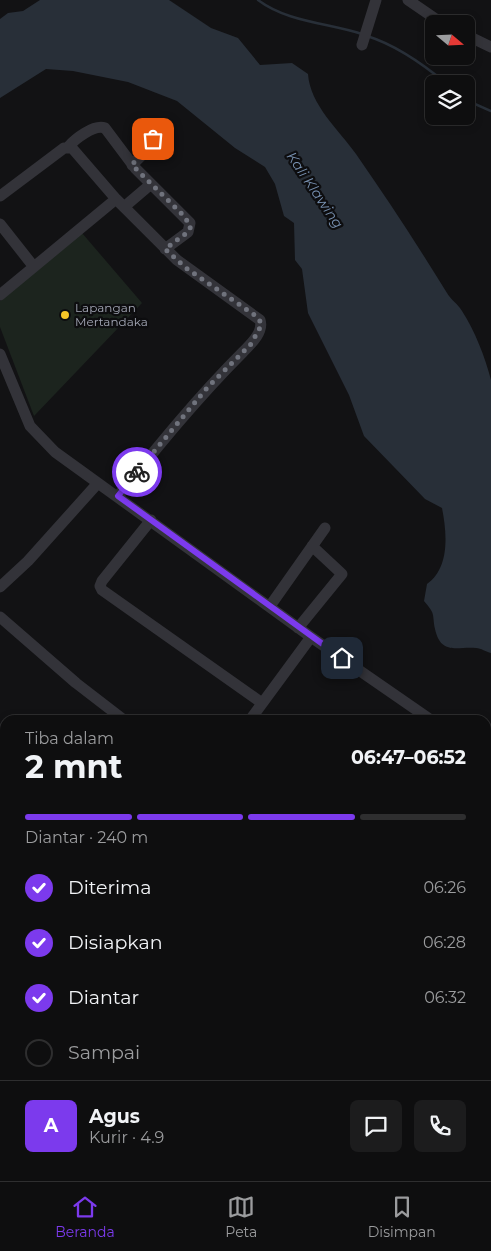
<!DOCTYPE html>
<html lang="id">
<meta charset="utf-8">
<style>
body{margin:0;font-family:Montserrat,sans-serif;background:#1c1c1d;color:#f1f3f6;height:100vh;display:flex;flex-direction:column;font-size:19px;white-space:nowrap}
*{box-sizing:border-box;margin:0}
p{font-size:16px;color:#9b9c9e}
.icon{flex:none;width:28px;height:28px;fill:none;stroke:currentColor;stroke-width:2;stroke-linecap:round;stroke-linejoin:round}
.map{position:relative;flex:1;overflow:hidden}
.side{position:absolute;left:0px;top:715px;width:491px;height:466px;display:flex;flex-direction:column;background:#0e0e0f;border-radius:15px 15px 0 0;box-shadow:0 2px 8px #0003,0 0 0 1px #2e2e2f}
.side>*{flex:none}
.needle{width:32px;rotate:109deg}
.fabs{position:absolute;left:425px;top:15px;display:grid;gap:10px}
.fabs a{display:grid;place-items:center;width:50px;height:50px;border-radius:8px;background:#0e0e0f;box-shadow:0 2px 8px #0003,0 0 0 1px #2e2e2f;font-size:25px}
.pin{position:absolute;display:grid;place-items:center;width:42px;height:42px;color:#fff;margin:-21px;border-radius:10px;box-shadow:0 2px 8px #0006}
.courier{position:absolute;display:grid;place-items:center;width:50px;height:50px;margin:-25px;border:4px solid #7c3aed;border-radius:50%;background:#fff;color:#222;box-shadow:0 1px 6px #0007}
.overview em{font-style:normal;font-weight:700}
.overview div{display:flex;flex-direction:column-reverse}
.overview{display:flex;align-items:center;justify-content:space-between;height:85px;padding:0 25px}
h1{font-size:32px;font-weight:700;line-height:38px}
.bar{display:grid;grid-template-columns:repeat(4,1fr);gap:8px 5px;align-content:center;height:60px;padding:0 25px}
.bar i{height:6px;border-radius:4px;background:#2e2e2f}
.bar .current{background:#7c3aed}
.bar p{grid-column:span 4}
.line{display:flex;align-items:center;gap:12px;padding:0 25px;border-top:1px solid #2e2e2f}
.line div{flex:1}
.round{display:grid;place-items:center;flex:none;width:52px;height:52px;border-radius:8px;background:#1c1c1d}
ol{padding:0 25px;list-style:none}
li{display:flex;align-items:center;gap:15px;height:55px}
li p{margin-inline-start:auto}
li .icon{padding:5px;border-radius:50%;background:#7c3aed;color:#fff;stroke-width:4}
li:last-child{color:#9b9c9e}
li i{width:28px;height:28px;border:2px solid #2e2e2f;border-radius:50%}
.menu{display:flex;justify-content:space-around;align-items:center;height:70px;border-top:1px solid #2e2e2f;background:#0e0e0f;font-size:14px;color:#9b9c9e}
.menu a{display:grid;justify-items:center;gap:2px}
.menu .current{color:#7c3aed}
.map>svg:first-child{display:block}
.green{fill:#1c241e}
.water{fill:#282f38}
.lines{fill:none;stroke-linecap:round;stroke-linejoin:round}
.stream{stroke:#282f38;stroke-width:2.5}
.minor{stroke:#333339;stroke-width:11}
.done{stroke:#70737d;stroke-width:5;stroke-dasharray:0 9}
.route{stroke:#7c3aed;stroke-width:6}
.poi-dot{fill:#f7c527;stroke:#0d0d0f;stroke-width:2}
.labels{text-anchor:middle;stroke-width:4.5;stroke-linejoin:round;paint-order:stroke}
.poi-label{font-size:12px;fill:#a3a7b5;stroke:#0d0d0f;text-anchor:start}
.water-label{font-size:14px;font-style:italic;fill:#7891b1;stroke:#0d0d0f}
</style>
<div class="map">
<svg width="491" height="1181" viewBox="0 0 491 1181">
<rect width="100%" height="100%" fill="#121214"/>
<path class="green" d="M 82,233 L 142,303 L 34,416 L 0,327 L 0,301 Z"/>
<path class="water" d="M 40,0 L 169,0 L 211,28 L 238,38 L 260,65 L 292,63 L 308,74 C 310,105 339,130 356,154 C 388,200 418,246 447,293 C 451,300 458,304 462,311 C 475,331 485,357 491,380 L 491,653 C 486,652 481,648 476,648 C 458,646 441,656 435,629 C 432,613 436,615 424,601 L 427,584 C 450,568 447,533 442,508 L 425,499 L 364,436 L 349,395 L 308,313 L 302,269 L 295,260 L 294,223 L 284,216 L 275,184 L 265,167 L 235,148 L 177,101 L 128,82 L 73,71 L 46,69 L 0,98 L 0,19 L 8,13 L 23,11 Z"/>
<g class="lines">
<path class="stream" d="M 258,0 C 287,22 328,23 362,34
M 367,36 C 396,45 423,64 447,84
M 466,100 L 491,111"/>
<path class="minor" d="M 408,0 L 443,24
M 466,35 L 491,47
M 362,45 L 376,0
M 68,147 C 75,139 94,124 105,128 L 135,168 L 190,223 L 188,232 L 165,249
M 132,165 L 145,152 L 160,127
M 0,196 L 64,148 L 72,148 L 116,199 L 177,260 L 260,320 C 264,332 251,344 243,352 C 198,397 158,446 118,496
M 124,207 L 151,184
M 0,224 L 34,267
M 0,295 L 116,199
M 0,354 L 30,426 L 55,452 L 311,637 L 431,720
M 151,520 L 102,581 L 100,586 L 102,590 L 262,703
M 0,587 L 28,561 L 98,483
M 270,606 L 325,528
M 0,617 L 76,683 L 124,720
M 298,628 L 342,574 L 312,546
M 250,720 L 311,637
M 486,760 L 491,763
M 0,834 L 5,834
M 486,978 L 491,981
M 486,1002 L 491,993
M 486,1045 L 491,1047
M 486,1078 L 491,1080
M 102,1181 L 106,1176
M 393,1181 L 396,1176"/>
</g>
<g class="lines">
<path class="done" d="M 137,472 L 207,388 L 251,344 L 262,324 L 256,316 L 186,268 L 165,249 L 188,232 L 191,226 L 181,213 L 132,165 L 153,139"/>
<path class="route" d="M 137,472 L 118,496 L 342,658"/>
</g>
<circle class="poi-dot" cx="65" cy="315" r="5"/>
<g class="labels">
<g class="poi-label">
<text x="75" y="312">Lapangan<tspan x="75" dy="14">Mertandaka</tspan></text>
</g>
<g class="water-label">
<text transform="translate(315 190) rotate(56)" y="5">Kali Klawing</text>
</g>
</g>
</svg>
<div class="fabs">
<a><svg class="needle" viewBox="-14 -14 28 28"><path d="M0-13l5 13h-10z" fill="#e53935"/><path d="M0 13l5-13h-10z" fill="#9b9c9e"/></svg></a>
<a><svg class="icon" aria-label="layers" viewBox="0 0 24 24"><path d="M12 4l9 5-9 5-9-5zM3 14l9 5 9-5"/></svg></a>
</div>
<div class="pin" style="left:153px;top:139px;background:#ea580c"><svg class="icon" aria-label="bag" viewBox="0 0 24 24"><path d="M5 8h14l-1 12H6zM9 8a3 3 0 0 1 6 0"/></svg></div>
<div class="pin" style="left:342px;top:658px;background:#1f2937"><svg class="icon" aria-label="home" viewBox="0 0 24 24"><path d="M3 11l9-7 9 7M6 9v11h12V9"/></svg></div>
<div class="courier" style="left:137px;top:472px"><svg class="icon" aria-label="bike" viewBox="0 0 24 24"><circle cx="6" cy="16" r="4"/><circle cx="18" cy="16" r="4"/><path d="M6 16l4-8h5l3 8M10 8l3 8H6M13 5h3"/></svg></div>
<section class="side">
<div class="overview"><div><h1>2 mnt</h1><p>Tiba dalam</p></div><em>06:47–06:52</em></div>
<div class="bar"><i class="current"></i><i class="current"></i><i class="current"></i><i></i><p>Diantar · 240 m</p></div>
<ol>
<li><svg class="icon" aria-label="check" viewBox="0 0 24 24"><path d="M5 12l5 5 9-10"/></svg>Diterima<p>06:26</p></li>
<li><svg class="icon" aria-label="check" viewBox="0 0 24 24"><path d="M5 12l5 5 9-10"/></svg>Disiapkan<p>06:28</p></li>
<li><svg class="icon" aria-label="check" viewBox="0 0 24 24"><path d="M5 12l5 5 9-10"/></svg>Diantar<p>06:32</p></li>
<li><i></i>Sampai</li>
</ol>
<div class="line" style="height:90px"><b class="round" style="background:#7c3aed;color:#fff">A</b><div><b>Agus</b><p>Kurir · 4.9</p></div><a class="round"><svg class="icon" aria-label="chat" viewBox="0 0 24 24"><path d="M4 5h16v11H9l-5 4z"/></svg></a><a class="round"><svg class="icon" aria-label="phone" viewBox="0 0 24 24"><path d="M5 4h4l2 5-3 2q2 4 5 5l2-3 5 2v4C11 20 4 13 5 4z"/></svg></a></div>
</section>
</div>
<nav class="menu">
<a class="current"><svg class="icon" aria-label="home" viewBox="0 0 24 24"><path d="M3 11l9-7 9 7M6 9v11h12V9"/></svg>Beranda</a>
<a><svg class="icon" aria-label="map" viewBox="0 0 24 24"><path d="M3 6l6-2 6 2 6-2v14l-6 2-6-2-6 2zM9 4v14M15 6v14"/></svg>Peta</a>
<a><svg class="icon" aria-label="saved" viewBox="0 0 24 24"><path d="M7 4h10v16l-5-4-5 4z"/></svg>Disimpan</a>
</nav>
